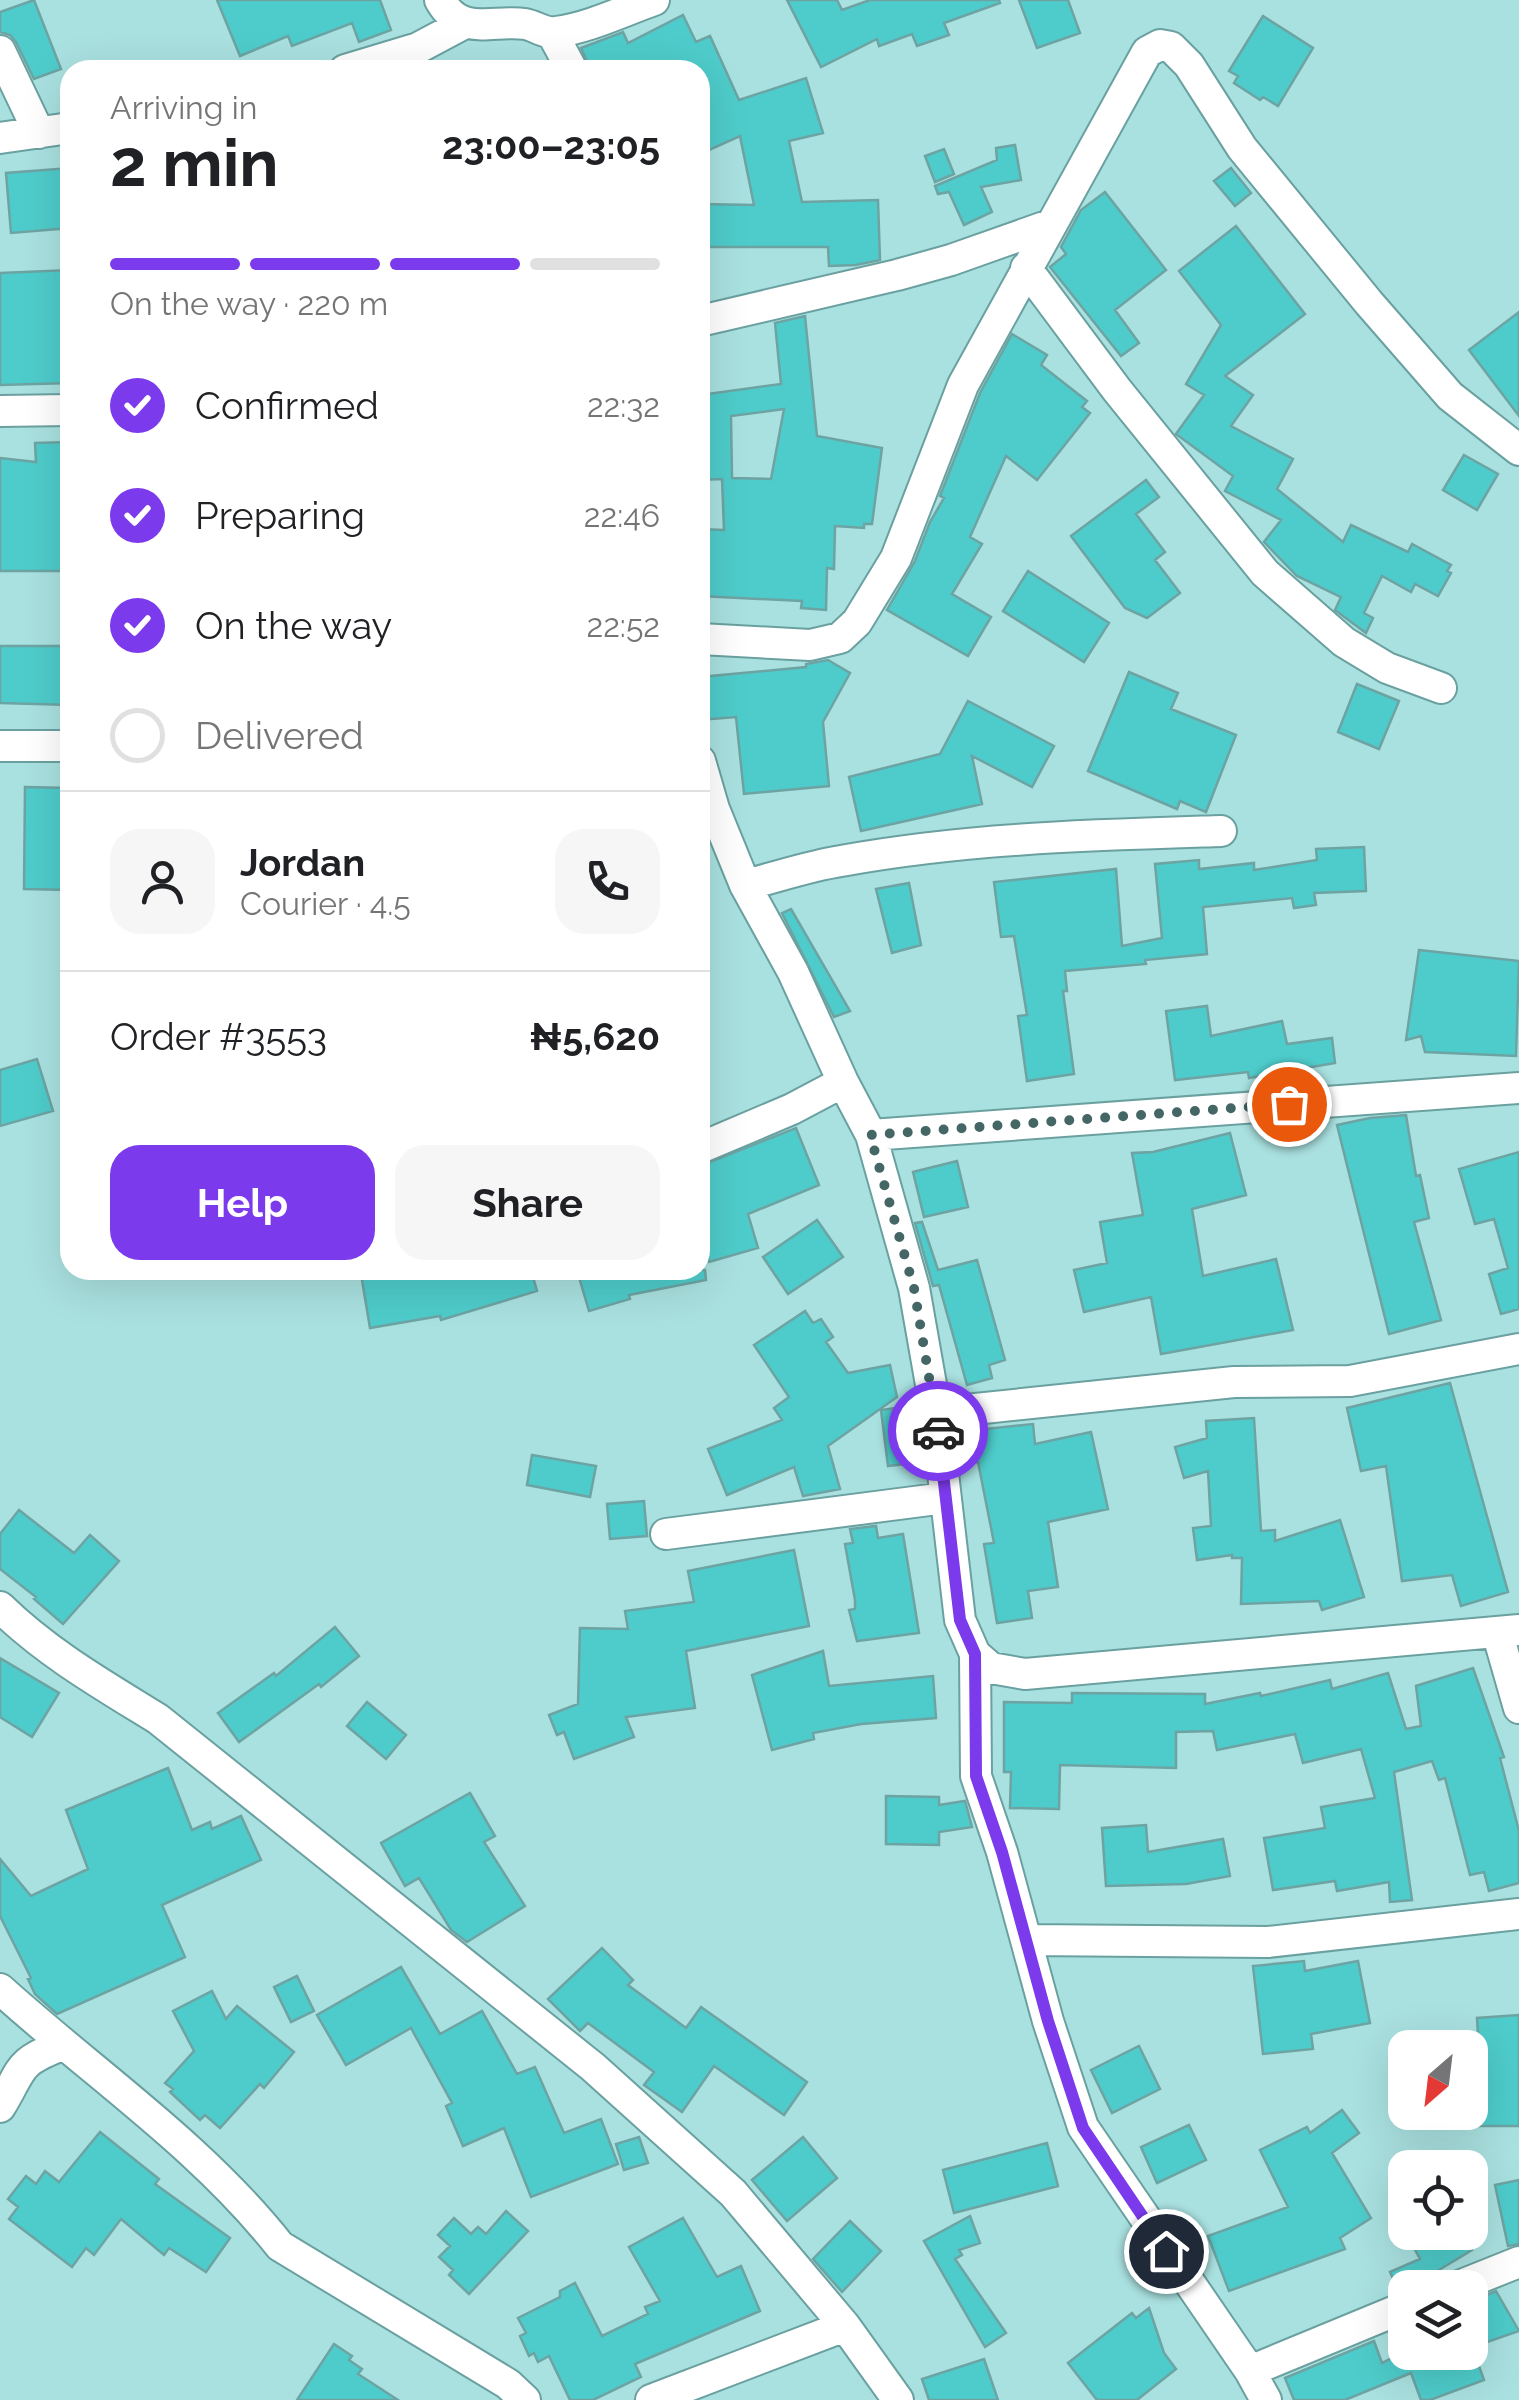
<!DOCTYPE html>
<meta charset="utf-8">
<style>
body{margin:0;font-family:Raleway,sans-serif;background:#f6f6f6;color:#202124;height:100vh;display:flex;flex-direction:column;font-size:38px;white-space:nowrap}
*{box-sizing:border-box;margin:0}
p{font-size:32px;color:#757577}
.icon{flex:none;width:55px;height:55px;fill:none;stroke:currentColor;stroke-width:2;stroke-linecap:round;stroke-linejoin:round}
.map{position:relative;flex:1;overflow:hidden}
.details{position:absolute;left:60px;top:60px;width:650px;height:1220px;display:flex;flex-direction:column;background:#fff;border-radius:30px;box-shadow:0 10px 40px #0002}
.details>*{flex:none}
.needle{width:65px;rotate:208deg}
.fabs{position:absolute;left:1388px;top:2030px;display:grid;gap:20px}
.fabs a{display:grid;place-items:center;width:100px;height:100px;border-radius:20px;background:#fff;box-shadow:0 10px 40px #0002;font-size:50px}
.pin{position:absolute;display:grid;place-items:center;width:85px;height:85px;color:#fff;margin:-42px;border:5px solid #fff;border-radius:50%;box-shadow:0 2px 10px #0007}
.courier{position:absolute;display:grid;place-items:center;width:100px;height:100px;margin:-50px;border:8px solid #7c3aed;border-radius:50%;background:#fff;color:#222;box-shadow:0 2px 12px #0007}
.head em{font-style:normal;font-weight:700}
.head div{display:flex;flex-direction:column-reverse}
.head{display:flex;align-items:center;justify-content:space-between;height:170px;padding:0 50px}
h1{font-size:65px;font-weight:700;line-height:75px}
.bar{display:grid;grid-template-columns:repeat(4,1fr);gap:15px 10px;align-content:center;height:120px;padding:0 50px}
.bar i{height:12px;border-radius:8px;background:#e0e0e0}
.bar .on{background:#7c3aed}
.bar p{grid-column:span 4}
.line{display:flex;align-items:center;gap:25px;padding:0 50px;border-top:2px solid #e0e0e0}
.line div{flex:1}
.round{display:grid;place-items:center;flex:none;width:105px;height:105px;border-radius:30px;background:#f6f6f6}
ol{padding:0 50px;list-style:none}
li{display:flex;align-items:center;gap:30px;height:110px}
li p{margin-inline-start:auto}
li .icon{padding:10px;border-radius:50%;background:#7c3aed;color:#fff;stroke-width:4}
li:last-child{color:#757577}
li i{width:55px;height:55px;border:5px solid #e0e0e0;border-radius:50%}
.button{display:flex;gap:20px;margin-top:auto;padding:20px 50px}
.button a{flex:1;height:115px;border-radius:30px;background:#7c3aed;color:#fff;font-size:40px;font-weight:700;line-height:115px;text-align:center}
.button a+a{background:#f6f6f6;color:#202124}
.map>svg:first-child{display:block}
.building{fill:#4ecccb;stroke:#6da4a3;stroke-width:2.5;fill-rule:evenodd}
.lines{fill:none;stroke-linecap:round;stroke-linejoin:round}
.street-casing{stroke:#6aa1a0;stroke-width:34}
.street{stroke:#fff;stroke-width:30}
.done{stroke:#446766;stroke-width:10;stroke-dasharray:0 18}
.route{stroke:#7c3aed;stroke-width:12}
</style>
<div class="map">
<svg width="1519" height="2400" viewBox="0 0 1519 2400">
<rect width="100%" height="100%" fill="#a9e1e0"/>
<path class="building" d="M 34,0 L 61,69 L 34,79 L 16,42 L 10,35 L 0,32 L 0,12 Z
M 217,0 L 380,0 L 391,30 L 359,42 L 352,23 L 292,46 L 288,36 L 240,56 Z
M 787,0 L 837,0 L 842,10 L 870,0 L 999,0 L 1000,3 L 944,23 L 949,35 L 917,46 L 912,34 L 879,46 L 877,39 L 821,67 Z
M 1019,0 L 1068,0 L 1080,33 L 1037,48 Z
M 683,15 L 696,42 L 710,36 L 739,100 L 806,78 L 823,133 L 789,141 L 802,202 L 878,200 L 880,260 L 856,265 L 829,266 L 828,247 L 700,247 L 700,204 L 754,205 L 740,136 L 700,154 L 700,70 L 591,70 L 581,48 L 623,32 L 628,43 Z
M 1263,16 L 1313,48 L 1278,106 L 1263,97 L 1260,100 L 1234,83 L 1238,76 L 1229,71 Z
M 1015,145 L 1021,180 L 981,187 L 992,212 L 964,225 L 949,192 L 938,194 L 935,186 L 997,160 L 996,148 Z
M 944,149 L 954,174 L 935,182 L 925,156 Z
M 70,168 L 70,228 L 11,233 L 6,173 Z
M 1231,168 L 1251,193 L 1235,206 L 1214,181 Z
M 1105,192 L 1166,270 L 1115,310 L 1139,343 L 1121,356 L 1050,267 L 1066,254 L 1061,247 L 1081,210 Z
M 1236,226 L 1305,314 L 1225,376 L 1253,395 L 1231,426 L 1293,459 L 1277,489 L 1343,542 L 1351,525 L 1408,552 L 1412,544 L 1451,565 L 1447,571 L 1451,573 L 1438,596 L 1415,584 L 1411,592 L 1382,576 L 1364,613 L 1373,618 L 1366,633 L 1335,610 L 1341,597 L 1297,576 L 1264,542 L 1281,520 L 1225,491 L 1233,476 L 1176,434 L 1204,395 L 1186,384 L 1221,325 L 1179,271 Z
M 70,270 L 70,383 L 0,385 L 0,273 Z
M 1519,312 L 1519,416 L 1469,350 Z
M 805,316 L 817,436 L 882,448 L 872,524 L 864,524 L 864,528 L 835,526 L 834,569 L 827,568 L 826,610 L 801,608 L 802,601 L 700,596 L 700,529 L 724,530 L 722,479 L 700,480 L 700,395 L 781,384 L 775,323 ZM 784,409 L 771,479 L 732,478 L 731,416 Z
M 1012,334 L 1047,355 L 1041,365 L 1087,401 L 1082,407 L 1090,413 L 1037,480 L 1006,456 L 970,537 L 982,544 L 952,594 L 991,617 L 968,656 L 887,610 L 915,561 L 930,522 L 944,498 L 940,496 L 980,393 Z
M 70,442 L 70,571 L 0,571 L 0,458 L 36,462 L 35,443 Z
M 1464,455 L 1498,474 L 1477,510 L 1443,490 Z
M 1146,480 L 1159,497 L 1136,514 L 1165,552 L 1155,560 L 1180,593 L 1147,618 L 1125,608 L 1071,536 Z
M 1028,571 L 1109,623 L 1084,662 L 1003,611 Z
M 0,646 L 70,646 L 70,705 L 0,703 Z
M 828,660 L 850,673 L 823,722 L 829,786 L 744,794 L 736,717 L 700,720 L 700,677 L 806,667 L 806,664 Z
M 1129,672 L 1178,693 L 1171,709 L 1236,735 L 1206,812 L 1180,801 L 1177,809 L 1088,771 Z
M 1357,684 L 1399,701 L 1379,749 L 1338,732 Z
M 968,701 L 1054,746 L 1032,787 L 972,756 L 982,804 L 861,831 L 849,777 L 940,754 Z
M 25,787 L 70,788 L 70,890 L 24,889 Z
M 1364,847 L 1366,891 L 1314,893 L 1316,905 L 1294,908 L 1292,898 L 1203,907 L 1207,954 L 1145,960 L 1146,964 L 1065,971 L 1067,991 L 1063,991 L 1074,1074 L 1027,1081 L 1018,1016 L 1027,1015 L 1014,936 L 1001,937 L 994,882 L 1116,869 L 1122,946 L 1162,938 L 1155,864 L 1199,860 L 1199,869 L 1254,863 L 1254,870 L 1317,860 L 1316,849 Z
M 909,883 L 921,945 L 892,953 L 876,889 Z
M 791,909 L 850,1011 L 834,1017 L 782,913 Z
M 1419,950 L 1519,961 L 1516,1056 L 1425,1052 L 1421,1036 L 1406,1040 Z
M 1207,1006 L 1211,1036 L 1282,1021 L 1287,1044 L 1332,1038 L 1335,1063 L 1249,1078 L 1248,1072 L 1175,1080 L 1166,1011 Z
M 37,1059 L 53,1111 L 0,1126 L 0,1070 Z
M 1406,1115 L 1416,1176 L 1420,1175 L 1429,1218 L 1414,1222 L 1441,1320 L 1389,1334 L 1337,1125 L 1370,1118 Z
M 796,1128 L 819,1185 L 748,1214 L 758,1248 L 709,1262 L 700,1229 L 700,1166 Z
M 1230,1133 L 1246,1195 L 1192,1209 L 1203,1276 L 1276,1259 L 1293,1330 L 1161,1354 L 1151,1297 L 1084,1312 L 1074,1270 L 1107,1263 L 1100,1222 L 1143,1215 L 1132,1153 L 1153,1152 Z
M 1519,1152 L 1519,1309 L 1501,1314 L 1489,1274 L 1508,1268 L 1494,1219 L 1475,1224 L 1459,1169 Z
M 957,1161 L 968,1207 L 924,1217 L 913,1172 Z
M 817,1220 L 843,1257 L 788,1294 L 763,1257 Z
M 922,1222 L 938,1270 L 977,1260 L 1005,1360 L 989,1365 L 992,1378 L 967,1385 L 939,1285 L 933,1286 L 915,1223 Z
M 388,1270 L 531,1270 L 537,1291 L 441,1320 L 440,1316 L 370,1328 L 361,1274 Z
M 604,1270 L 705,1270 L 706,1280 L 629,1295 L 630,1299 L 589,1311 L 579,1277 Z
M 805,1311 L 813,1323 L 821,1319 L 833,1337 L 826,1342 L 848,1373 L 890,1365 L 897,1397 L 828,1446 L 840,1489 L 803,1496 L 794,1467 L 727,1495 L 708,1449 L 782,1420 L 774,1408 L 789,1397 L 754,1345 Z
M 1450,1383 L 1508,1592 L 1461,1606 L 1452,1575 L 1402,1581 L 1386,1466 L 1361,1471 L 1347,1408 Z
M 903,1407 L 912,1463 L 888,1466 L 881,1410 Z
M 1254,1418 L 1261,1531 L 1275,1530 L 1275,1541 L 1340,1520 L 1364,1597 L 1322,1610 L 1319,1601 L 1241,1604 L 1242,1558 L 1232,1558 L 1232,1555 L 1197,1560 L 1193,1528 L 1211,1526 L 1208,1471 L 1184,1478 L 1175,1447 L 1207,1438 L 1206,1421 Z
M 1033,1424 L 1035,1444 L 1091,1432 L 1108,1509 L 1048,1522 L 1058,1587 L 1028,1591 L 1032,1618 L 997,1623 L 984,1544 L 994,1543 L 978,1462 L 961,1465 L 957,1432 Z
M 532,1455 L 596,1466 L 590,1497 L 527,1485 Z
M 644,1501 L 647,1536 L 610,1539 L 607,1504 Z
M 19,1510 L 74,1553 L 90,1535 L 119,1561 L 63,1624 L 34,1599 L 36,1597 L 0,1569 L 0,1534 Z
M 876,1526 L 878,1538 L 903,1534 L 919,1633 L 857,1641 L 849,1610 L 855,1609 L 855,1600 L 845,1544 L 853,1543 L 850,1529 Z
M 794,1550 L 809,1626 L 686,1651 L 695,1708 L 626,1717 L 634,1737 L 574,1759 L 564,1732 L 557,1735 L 549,1715 L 578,1704 L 580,1628 L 628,1629 L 625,1611 L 694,1602 L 688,1571 Z
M 335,1627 L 359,1656 L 321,1687 L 319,1684 L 239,1742 L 218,1713 L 274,1673 L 276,1676 Z
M 823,1651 L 829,1686 L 933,1676 L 936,1718 L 861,1724 L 813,1733 L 814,1739 L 772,1750 L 752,1675 Z
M 0,1658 L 59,1693 L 32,1737 L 0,1717 Z
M 1473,1668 L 1504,1757 L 1500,1758 L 1519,1831 L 1519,1883 L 1489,1891 L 1484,1872 L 1470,1875 L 1445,1778 L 1439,1780 L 1432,1761 L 1394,1772 L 1412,1900 L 1390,1902 L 1389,1882 L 1337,1891 L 1335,1881 L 1273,1890 L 1264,1838 L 1325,1828 L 1321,1807 L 1375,1798 L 1361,1749 L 1303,1763 L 1295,1734 L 1217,1750 L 1213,1731 L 1176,1732 L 1176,1768 L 1060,1765 L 1059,1809 L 1010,1808 L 1011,1772 L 1004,1772 L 1004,1702 L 1072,1703 L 1072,1693 L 1205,1694 L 1205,1704 L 1260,1693 L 1261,1696 L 1330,1680 L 1332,1689 L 1388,1673 L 1406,1729 L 1421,1726 L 1416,1686 Z
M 367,1702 L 406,1735 L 386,1759 L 347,1726 Z
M 168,1768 L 192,1830 L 210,1822 L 212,1829 L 241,1816 L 261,1860 L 162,1905 L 185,1957 L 57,2014 L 35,1994 L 28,1979 L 31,1978 L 0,1916 L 0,1859 L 31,1896 L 88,1869 L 66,1810 Z
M 470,1793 L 495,1836 L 484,1842 L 525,1906 L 467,1942 L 451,1930 L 419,1878 L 405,1886 L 381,1843 Z
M 886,1796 L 939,1797 L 939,1805 L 965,1801 L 972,1827 L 939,1832 L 939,1845 L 886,1844 Z
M 1146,1825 L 1148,1852 L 1223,1839 L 1230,1876 L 1186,1884 L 1106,1886 L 1102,1828 Z
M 602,1948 L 633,1980 L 628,1985 L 686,2028 L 701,2007 L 807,2082 L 784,2115 L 714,2066 L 682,2112 L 644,2085 L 654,2072 L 588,2023 L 580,2031 L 548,1999 Z
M 1304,1961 L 1305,1971 L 1358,1961 L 1370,2023 L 1311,2034 L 1313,2049 L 1263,2054 L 1253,1966 Z
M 401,1967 L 440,2034 L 482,2011 L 517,2074 L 535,2067 L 564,2133 L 601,2119 L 618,2164 L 531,2197 L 504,2128 L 463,2146 L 446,2106 L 452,2103 L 411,2028 L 346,2065 L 317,2015 Z
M 297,1976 L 314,2011 L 291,2022 L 274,1987 Z
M 212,1991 L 226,2019 L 237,2006 L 294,2052 L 264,2088 L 260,2084 L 220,2128 L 205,2115 L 200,2120 L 170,2092 L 173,2089 L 165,2083 L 194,2051 L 173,2011 Z
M 1519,2015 L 1519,2126 L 1470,2126 L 1470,2066 L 1480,2066 L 1477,2018 Z
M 1139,2046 L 1160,2089 L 1112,2113 L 1091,2070 Z
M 1342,2110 L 1359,2133 L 1332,2153 L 1371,2218 L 1340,2238 L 1345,2249 L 1229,2291 L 1208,2236 L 1288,2207 L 1260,2150 L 1307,2127 L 1310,2133 Z
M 1189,2125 L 1206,2160 L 1157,2183 L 1141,2147 Z
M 100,2132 L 159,2179 L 155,2184 L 230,2238 L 206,2272 L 169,2248 L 164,2255 L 121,2219 L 94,2255 L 86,2248 L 72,2267 L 9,2219 L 18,2207 L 8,2199 L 26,2176 L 36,2184 L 45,2171 L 59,2182 Z
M 639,2137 L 648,2163 L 624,2170 L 616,2144 Z
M 803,2137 L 837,2178 L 787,2221 L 752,2180 Z
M 1047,2143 L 1058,2186 L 954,2213 L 943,2170 Z
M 1519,2180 L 1519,2244 L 1508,2246 L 1495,2185 Z
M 506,2211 L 528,2231 L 469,2294 L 449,2275 L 453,2270 L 439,2257 L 450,2246 L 438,2235 L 454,2218 L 471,2234 L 478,2227 L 486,2234 Z
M 970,2216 L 980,2243 L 959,2250 L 962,2255 L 955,2259 L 1006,2333 L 985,2347 L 924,2241 Z
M 683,2218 L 717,2277 L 741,2266 L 760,2311 L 635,2364 L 641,2377 L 593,2400 L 570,2400 L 549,2356 L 538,2362 L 534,2353 L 529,2356 L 520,2336 L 526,2333 L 518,2318 L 560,2297 L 560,2291 L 575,2283 L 602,2336 L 648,2314 L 645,2307 L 660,2301 L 629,2247 Z
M 850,2221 L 881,2251 L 842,2292 L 813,2259 Z
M 1405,2232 L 1462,2232 L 1472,2250 L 1409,2288 L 1398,2290 L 1390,2272 L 1420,2259 Z
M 1496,2291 L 1519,2331 L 1470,2348 L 1470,2302 Z
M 1149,2308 L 1164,2353 L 1176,2369 L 1137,2400 L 1097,2400 L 1068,2363 L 1132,2313 L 1136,2318 Z
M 1374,2341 L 1382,2363 L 1403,2352 L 1474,2352 L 1484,2380 L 1430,2400 L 1421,2400 L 1411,2373 L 1345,2400 L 1294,2400 L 1285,2378 Z
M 334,2344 L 352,2356 L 349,2360 L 362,2369 L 358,2374 L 398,2400 L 297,2400 Z
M 984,2359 L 998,2400 L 929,2400 L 922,2379 Z"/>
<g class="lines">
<g class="street-casing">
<path id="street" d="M 440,0 C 461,38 494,19 525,24 C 536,26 545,34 556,32 C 588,28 623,11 654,0
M 552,33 L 572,70
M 0,51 L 39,133
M 345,70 L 418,48 L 465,23
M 0,138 L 70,128
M 1026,268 L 1117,390 L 1265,573 L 1344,642 L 1387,668 L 1441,688
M 700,321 L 897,275 L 951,260 L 1050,225
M 0,411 L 70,410
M 700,639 L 810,645 L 840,638 L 857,622 L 896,558 L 963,385 L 1147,52 L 1160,45 L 1171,47 L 1189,65 L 1242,148 L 1369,303 L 1450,396 L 1519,450
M 0,746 L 70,746
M 700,761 L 714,809 L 745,885 L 793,972 L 843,1082 L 871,1135 L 914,1288 L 936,1413 L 960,1620 L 975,1654 L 991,1668 L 1025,1674 L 1519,1630
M 745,885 C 777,877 809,866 841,861 C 967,838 1094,835 1221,831
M 871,1135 L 1519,1088
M 700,1148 L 792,1109 L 843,1082
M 936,1413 L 1234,1382 L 1350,1381 L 1519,1349
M 666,1534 L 945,1498
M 0,1607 C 47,1653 103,1685 158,1719 L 593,2067 L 733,2193 L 845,2326 L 898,2400
M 1498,1635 L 1519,1708
M 975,1654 L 976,1776 L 1002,1852 L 1048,2021 L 1083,2127 L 1250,2371 L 1266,2400
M 1026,1940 L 1268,1942 L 1519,1914
M 0,1989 C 94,2074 201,2146 280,2246 L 508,2384 L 525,2400
M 0,2107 C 24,2068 15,2063 62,2045
M 1454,2288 L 1519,2262
M 1250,2371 L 1405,2307
M 651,2400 L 845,2326"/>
</g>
<use href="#street" class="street"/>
</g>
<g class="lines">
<path class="done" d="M 938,1431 L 914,1288 L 870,1135 L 1289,1104"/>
<path class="route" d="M 938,1431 L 960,1620 L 975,1654 L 976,1776 L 1002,1852 L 1048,2021 L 1083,2128 L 1166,2251"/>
</g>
</svg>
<div class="fabs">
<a><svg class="needle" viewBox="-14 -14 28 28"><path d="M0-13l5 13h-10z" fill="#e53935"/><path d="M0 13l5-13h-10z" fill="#757577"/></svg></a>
<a><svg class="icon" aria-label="locate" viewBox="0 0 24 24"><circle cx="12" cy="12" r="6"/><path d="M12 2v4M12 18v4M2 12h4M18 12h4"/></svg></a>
<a><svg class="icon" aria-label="layers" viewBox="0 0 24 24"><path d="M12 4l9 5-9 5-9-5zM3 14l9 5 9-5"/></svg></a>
</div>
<div class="pin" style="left:1289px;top:1104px;background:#ea580c"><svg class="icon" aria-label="bag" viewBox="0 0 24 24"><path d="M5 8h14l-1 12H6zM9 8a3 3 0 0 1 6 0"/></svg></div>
<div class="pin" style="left:1166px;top:2251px;background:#1f2937"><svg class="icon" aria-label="home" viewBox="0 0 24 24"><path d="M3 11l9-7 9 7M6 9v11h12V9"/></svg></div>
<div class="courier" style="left:938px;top:1431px"><svg class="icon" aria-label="car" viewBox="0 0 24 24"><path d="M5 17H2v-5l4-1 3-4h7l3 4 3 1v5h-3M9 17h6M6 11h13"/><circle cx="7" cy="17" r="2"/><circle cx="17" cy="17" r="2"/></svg></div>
<section class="details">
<div class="head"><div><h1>2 min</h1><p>Arriving in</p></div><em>23:00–23:05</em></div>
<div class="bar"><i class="on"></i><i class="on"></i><i class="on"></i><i></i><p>On the way · 220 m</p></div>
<ol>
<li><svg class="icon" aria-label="check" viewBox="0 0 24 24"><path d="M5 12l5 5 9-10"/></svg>Confirmed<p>22:32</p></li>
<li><svg class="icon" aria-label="check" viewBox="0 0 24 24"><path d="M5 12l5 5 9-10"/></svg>Preparing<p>22:46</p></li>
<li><svg class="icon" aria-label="check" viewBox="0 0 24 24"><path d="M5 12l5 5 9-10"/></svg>On the way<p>22:52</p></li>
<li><i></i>Delivered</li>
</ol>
<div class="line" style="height:180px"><a class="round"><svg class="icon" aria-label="person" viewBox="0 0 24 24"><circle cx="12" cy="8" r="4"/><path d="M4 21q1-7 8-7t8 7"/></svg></a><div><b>Jordan</b><p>Courier · 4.5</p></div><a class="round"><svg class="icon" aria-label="phone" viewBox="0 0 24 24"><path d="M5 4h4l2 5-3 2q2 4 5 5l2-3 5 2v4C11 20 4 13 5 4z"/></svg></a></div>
<div class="line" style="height:130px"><div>Order #3553</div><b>₦5,620</b></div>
<div class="button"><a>Help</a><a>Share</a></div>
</section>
</div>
